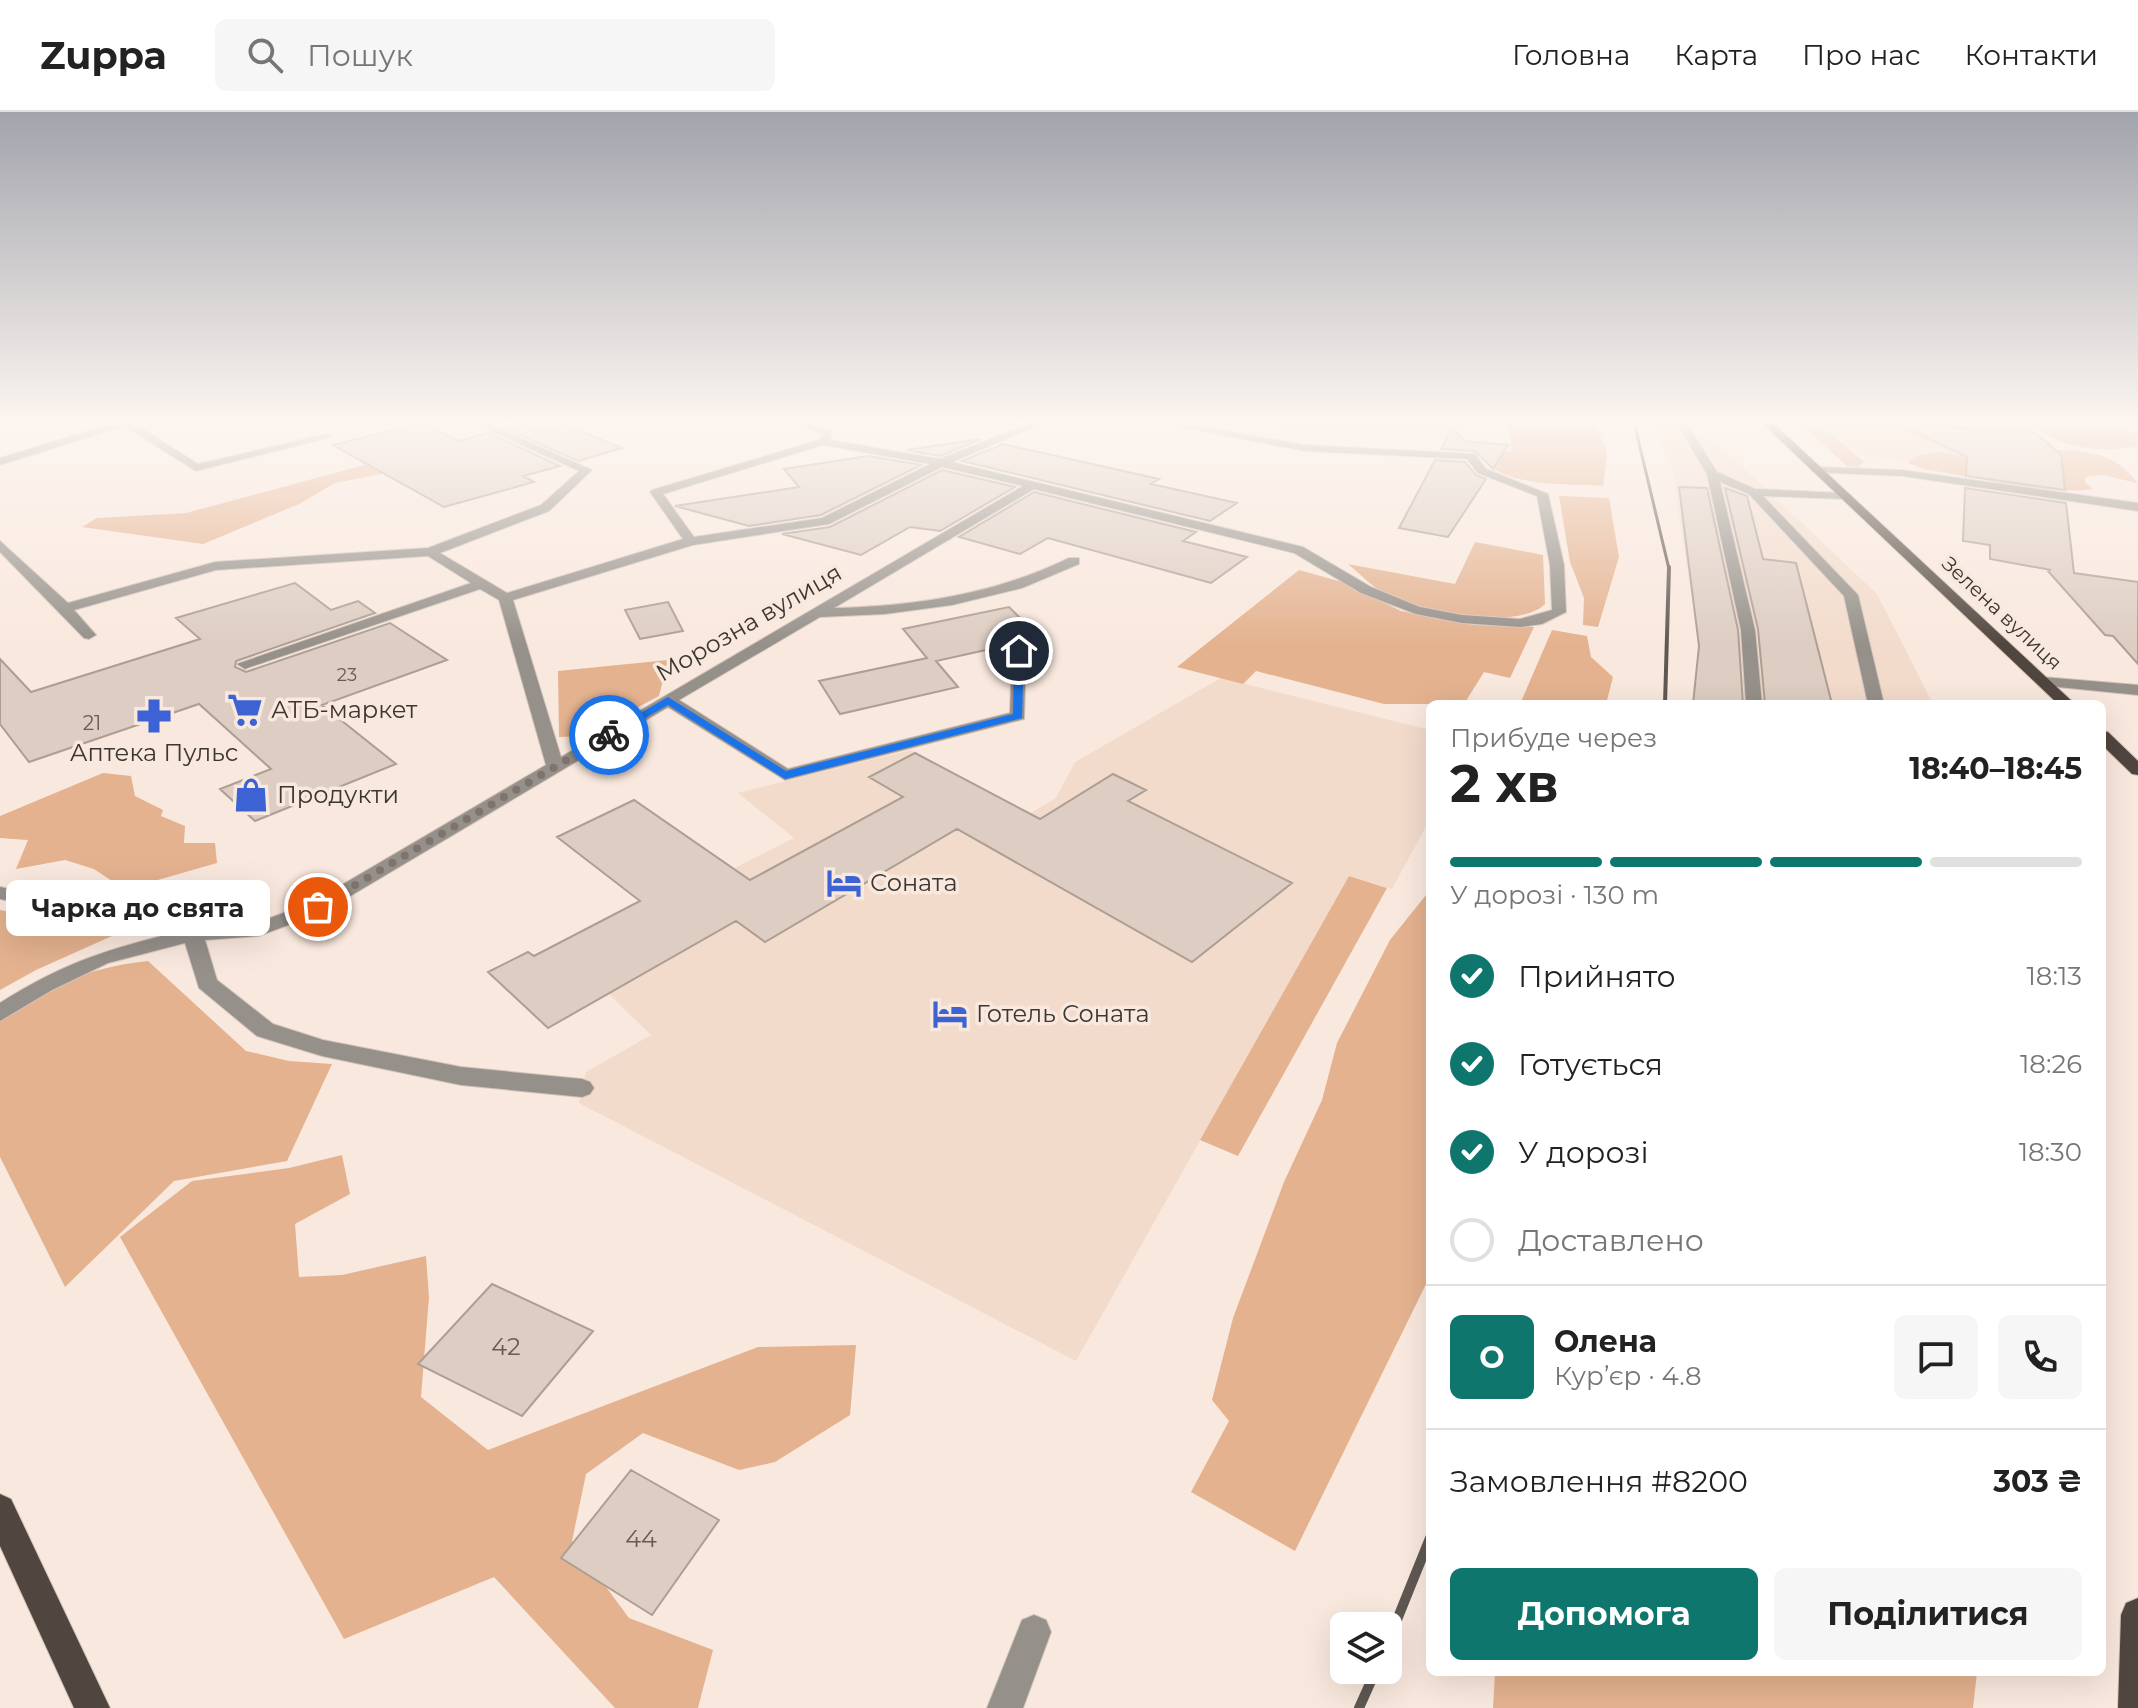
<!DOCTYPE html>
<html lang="uk">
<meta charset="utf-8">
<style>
body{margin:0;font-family:Montserrat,sans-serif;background:#f6f6f6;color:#222;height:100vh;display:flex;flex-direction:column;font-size:30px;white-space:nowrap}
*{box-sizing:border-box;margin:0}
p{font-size:26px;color:#767676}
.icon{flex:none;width:44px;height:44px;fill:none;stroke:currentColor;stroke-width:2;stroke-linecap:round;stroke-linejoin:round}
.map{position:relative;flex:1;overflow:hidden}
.drawer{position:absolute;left:1426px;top:588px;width:680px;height:976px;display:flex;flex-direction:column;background:#fff;border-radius:12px;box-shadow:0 8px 32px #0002}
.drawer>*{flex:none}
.controls{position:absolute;left:1330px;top:1500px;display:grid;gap:16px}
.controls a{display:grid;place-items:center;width:72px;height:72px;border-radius:12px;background:#fff;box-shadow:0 8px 32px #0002;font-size:40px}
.pin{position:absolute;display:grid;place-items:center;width:68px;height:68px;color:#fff;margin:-34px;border:4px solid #fff;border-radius:50%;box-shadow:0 2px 8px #0007}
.courier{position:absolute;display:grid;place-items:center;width:80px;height:80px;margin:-40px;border:6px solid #1a73e8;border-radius:50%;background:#fff;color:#222;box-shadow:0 2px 10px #0007}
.bubble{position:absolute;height:56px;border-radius:12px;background:#fff;box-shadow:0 8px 32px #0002;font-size:26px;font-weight:700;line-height:56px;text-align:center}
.summary em{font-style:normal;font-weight:700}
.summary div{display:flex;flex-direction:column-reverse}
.summary{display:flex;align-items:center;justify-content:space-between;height:136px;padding:0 24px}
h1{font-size:52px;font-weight:700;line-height:60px}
.bar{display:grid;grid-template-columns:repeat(4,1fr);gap:12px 8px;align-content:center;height:96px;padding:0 24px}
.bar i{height:10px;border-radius:6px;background:#e0e0e0}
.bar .selected{background:#0f766e}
.bar p{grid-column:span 4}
.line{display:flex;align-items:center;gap:20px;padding:0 24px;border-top:2px solid #e0e0e0}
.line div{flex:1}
.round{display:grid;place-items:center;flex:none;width:84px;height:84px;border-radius:12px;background:#f6f6f6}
ol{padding:0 24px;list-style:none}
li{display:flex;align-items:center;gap:24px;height:88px}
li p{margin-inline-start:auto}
li .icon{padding:8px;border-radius:50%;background:#0f766e;color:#fff;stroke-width:4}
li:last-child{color:#767676}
li i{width:44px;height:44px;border:4px solid #e0e0e0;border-radius:50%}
.cta{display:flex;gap:16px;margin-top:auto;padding:16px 24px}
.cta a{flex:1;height:92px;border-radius:12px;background:#0f766e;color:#fff;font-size:32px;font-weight:700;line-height:92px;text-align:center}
.cta a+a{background:#f6f6f6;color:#222}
header{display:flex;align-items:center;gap:48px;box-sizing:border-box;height:112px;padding:0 40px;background:#fff;border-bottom:2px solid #e0e0e0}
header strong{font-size:38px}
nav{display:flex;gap:44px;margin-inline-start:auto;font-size:28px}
.search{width:560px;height:72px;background:#f6f6f6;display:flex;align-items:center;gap:20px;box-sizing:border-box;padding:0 28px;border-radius:12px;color:#767676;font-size:30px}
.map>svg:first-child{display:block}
.built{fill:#f2dbcb}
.green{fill:#e4b28f}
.building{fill:#ddcdc2;stroke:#ad9e94;stroke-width:2}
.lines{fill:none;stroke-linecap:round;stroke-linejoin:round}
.minor-casing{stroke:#d3c4bb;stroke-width:2}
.major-casing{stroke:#d3c4bb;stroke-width:2}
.minor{fill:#96908b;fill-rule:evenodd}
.major{fill:#51463f;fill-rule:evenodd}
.rail-far2{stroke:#605852;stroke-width:3}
.rail-far1{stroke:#605852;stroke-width:4}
.rail{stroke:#605852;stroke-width:10}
.route{fill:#1a73e8}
.done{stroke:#7e746d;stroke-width:8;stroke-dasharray:0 14.4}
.labels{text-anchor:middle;stroke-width:7;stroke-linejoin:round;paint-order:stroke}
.far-number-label{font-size:18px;fill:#645c55}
.far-street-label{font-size:20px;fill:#3c3631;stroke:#f9e8dd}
.number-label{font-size:20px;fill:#645c55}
.street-label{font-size:24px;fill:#3c3631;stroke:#f9e8dd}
.poi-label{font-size:24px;fill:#3c3631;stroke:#f9e8dd;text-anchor:start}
.near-number-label{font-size:24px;fill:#645c55}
</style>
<header>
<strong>Zuppa</strong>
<div class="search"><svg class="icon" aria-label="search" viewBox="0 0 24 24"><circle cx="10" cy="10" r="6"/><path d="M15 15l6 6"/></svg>Пошук</div>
<nav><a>Головна</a><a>Карта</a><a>Про нас</a><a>Контакти</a></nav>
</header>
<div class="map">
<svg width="2138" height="1596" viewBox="0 0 2138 1596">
<rect width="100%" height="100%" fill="#f9e8dd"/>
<path class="built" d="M 1244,310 L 1461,310 L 1465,324 L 1363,326 L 1282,320 Z
M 1650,310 L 1695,310 L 1877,482 L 1933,592 L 1693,592 L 1699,533 L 1672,357 Z
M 1820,310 L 2025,310 L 2053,333 L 2047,342 L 1920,352 L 1861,343 Z
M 1221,566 L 1430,618 L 1430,707 L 1392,777 L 1349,764 L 1076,1249 L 579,991 L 586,960 L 651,923 L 608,881 L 736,809 L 721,763 L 794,726 L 738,681 L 911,638 L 1029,702 L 1056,686 L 1075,650 Z"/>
<path class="green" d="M 1509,310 L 1595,310 L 1607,341 L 1603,374 C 1567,371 1517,376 1487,352 L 1487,343 L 1512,339 Z
M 1799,310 L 1817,310 L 1864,350 L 1857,355 L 1847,354 Z
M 2027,310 L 2096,310 L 2137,322 L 2137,334 C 2100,343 2056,334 2027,310 Z
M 446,331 L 397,359 L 335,371 L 299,392 L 203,432 L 82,415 L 97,406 L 186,401 Z
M 2059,338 C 2091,339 2118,343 2137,371 L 2103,363 L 2085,365 L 2085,370 L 2093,377 C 2052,384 1969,364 1923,357 L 1908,351 L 1916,344 L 1939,340 L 1971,346 L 2056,343 Z
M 1559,384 L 1609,386 L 1619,445 L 1598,515 L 1583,513 L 1584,486 L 1570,450 Z
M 1475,430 L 1543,443 L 1545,492 C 1518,519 1420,501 1388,483 C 1373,476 1360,462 1348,452 L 1455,472 Z
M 1299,458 L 1342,470 L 1401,499 L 1474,513 L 1534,515 L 1510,566 L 1484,560 L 1464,592 L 1384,592 L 1256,559 L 1243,572 L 1177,555 Z
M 1552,518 L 1587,524 L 1591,545 L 1613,565 L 1606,592 L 1520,592 Z
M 668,548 L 659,584 L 584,624 L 559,625 L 558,559 Z
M 103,661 L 131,664 L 135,684 L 163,698 L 161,704 L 185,714 L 184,731 L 215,731 L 217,751 L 133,775 L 115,771 L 94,757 L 65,748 L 16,757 L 28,728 L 0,726 L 0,704 Z
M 1349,764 L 1387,776 L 1238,1044 L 1200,1028 Z
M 1430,778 L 1430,1164 L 1295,1439 L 1191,1380 L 1229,1309 L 1212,1288 L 1233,1206 L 1284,1070 L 1322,988 L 1337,931 L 1390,828 Z
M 0,798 L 121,820 L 36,858 L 0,878 Z
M 148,849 L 246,939 L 289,949 L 332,952 L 287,1049 L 174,1069 L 65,1175 L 0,1045 L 0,909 C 55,874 82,856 148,849 Z
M 342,1043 L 350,1082 L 295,1112 L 299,1165 L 342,1163 L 426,1144 L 429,1185 L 421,1285 L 488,1338 L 758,1235 L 856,1233 L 850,1303 L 775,1350 L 739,1358 L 643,1321 L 586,1362 L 572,1429 L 629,1506 L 713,1538 L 698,1596 L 615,1596 L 494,1465 L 344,1527 L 120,1125 L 192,1069 L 289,1056 Z
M 1495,1560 L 1977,1560 L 1973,1596 L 1493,1596 Z"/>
<path class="building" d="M 533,310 L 558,310 L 622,336 L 578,349 L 506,317 Z
M 421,311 L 459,329 L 488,321 L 560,354 L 523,364 L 534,370 L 444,395 L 333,333 Z
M 1901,314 L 2031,318 L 2061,342 L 2065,378 L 1966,364 L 1967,345 Z
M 1452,316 L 1464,329 L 1508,333 L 1493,357 L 1475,339 L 1441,337 Z
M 981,327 L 940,344 L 907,338 Z
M 1003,332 L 1159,367 L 1151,372 L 1237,391 L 1210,409 L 962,349 Z
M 868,344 L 921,353 L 821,403 L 749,414 L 675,394 L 799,375 L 784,357 Z
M 1435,348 L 1465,350 L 1476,363 L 1486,367 L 1448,425 L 1399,416 Z
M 942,358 L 1015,375 L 940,419 L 910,415 L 861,443 L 782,422 L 830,415 Z
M 1679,375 L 1707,376 L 1738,518 L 1743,592 L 1693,592 L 1699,534 Z
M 1725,376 L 1747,384 L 1763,447 L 1796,451 L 1832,592 L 1765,592 L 1758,517 Z
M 1965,376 L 2066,391 L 2074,461 L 2138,470 L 2138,552 L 2113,524 L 2105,523 L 2047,458 L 2051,458 L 1990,447 L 1990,433 L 1963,429 Z
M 1034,380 L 1196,420 L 1183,429 L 1247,445 L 1211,471 L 1048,426 L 1020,442 L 959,425 Z
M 295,471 L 331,498 L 358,489 L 375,501 L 236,549 L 235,555 L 246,560 L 390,511 L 447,548 L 322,593 L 396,652 L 255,709 L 220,677 L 271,657 L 199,592 L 29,650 L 0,612 L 0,547 L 31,580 L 200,527 L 176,506 Z
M 668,490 L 683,519 L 640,527 L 625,498 Z
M 1009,495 L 1040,526 L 936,549 L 958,575 L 840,602 L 819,569 L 927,546 L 903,517 Z
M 915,641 L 1040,707 L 1113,662 L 1146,678 L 1128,689 L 1292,771 L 1192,850 L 957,717 L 765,830 L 736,809 L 548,916 L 488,860 L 528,840 L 534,844 L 640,789 L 557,725 L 634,688 L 750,768 L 903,685 L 869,665 Z
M 492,1172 L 593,1219 L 522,1304 L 418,1252 Z
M 631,1358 L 719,1408 L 652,1503 L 561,1446 Z"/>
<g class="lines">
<g class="minor-casing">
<path id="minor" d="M 117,310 L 132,310 L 198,352 L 326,322 L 331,325 L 196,359 L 124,314 L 0,353 L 0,346 Z
M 471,310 L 484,310 L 592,358 L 549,399 L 440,441 L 507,481 L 683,427 L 650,380 L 652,378 L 819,328 L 823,322 L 792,310 L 806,310 L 833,319 L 830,328 L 940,347 L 1033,310 L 1046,310 L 952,350 L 1303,435 L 1371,475 L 1420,495 L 1462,503 L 1520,507 L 1552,498 L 1550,453 L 1537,384 L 1478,361 L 1467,347 L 1305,339 L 1155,310 L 1175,310 L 1305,333 L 1475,342 L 1486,357 L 1548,382 L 1564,453 L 1566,500 L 1542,512 L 1520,515 L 1462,511 L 1416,502 L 1361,481 L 1294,441 L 1034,377 L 834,496 C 916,494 995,482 1069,446 L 1079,446 L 1079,452 L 1022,476 L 952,493 L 885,502 L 820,505 L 679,588 L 788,657 L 1010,601 L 1012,539 L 1019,535 L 1026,539 L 1024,607 L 785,668 L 668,595 L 325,799 L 259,824 L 205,828 L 217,868 L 273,912 L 323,928 L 461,955 L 582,967 L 590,970 L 594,976 L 590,982 L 582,985 L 461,973 L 322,944 L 257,924 L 199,876 L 185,831 L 108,851 L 52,878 L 0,909 L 0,891 C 58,854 99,840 165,823 L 0,787 L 0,775 L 193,815 L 256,811 L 311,791 L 546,653 L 499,488 L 480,477 L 250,555 L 245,557 L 237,552 L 471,471 L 428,444 L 216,458 L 74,498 L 96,523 L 89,527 L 84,526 L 0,440 L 0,429 L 68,491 L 215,450 L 428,436 L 541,393 L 579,359 ZM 823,333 L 930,352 L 822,406 L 694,425 L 663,382 ZM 942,355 L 1023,374 L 561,645 L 513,488 L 693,433 L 829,412 Z
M 1676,310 L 1686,310 L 1717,360 L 1755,377 L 1846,381 L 1848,383 L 1842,387 L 1763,384 L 1858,483 L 1884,592 L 1868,592 L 1844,484 L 1749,382 L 1720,370 L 1755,518 L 1762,592 L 1746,592 L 1741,518 L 1707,362 Z
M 1817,355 L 1902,358 L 2138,391 L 2138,399 L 1902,364 L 1813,360 L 1811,358 Z
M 2043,565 L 2138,573 L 2138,583 L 2038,573 L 2038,567 Z
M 1034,1503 L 1046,1508 L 1051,1520 L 1023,1596 L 987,1596 L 1022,1508 Z"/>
</g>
<g class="major-casing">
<path id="major" d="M 1761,310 L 1772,310 L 2075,592 L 2058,592 Z
M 2102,619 L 2108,620 L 2138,649 L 2138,663 L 2132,662 L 2102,633 Z
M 0,1382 L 11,1387 L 110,1596 L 74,1596 L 0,1434 Z
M 2138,1486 L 2138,1596 L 2118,1596 L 2121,1503 L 2126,1491 Z"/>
</g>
<use href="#minor" class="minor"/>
<use href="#major" class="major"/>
<path class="rail-far2" d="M 1634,310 L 1669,457"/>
<path class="rail-far1" d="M 1665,592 L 1669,455"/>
<path class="rail" d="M 1388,1530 L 1430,1426
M 1359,1596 L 1376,1558"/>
</g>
<linearGradient id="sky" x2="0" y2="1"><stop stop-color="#a2a4ac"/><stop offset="0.58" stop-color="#fcf5f0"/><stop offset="1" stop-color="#fcf5f0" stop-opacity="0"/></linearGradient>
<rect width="2138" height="533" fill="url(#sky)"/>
<path class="route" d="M 1019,536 L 1024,539 L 1022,606 L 785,667 L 668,593 L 612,625 L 603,623 L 668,585 L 786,659 L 1013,602 L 1014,539 Z"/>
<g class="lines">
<path class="done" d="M 318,795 L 609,623"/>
</g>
<defs>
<g id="supermarket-bare" transform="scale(2.76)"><path d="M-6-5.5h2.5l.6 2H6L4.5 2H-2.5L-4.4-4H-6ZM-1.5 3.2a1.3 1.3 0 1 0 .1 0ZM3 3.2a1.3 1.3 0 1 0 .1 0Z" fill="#3d62d4" stroke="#f9e8dd" stroke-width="2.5" paint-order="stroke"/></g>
<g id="pharmacy-bare" transform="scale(2.76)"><path d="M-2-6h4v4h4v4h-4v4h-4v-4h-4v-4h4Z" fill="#3d62d4" stroke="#f9e8dd" stroke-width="2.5" paint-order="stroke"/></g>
<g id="shop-bare" transform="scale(2.76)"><path d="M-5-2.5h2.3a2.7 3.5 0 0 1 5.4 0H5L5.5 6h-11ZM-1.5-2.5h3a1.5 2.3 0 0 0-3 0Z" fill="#3d62d4" stroke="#f9e8dd" stroke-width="2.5" paint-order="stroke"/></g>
<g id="hotel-bare" transform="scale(2.76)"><path d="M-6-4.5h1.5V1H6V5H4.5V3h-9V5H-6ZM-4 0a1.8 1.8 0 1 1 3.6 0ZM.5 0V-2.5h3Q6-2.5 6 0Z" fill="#3d62d4" stroke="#f9e8dd" stroke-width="2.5" paint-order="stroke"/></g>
</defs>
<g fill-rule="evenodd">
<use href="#supermarket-bare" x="245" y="598"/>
<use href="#pharmacy-bare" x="154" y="604"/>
<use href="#shop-bare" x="251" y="683"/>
<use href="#hotel-bare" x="844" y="771"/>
<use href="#hotel-bare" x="950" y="902"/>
</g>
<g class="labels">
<g class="far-number-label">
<text x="347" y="569">23</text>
</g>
<g class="far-street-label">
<text transform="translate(2002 501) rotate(43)" y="7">Зелена вулиця</text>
</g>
<g class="number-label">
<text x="92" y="618">21</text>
</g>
<g class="street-label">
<text transform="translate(749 511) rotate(-30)" y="8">Морозна вулиця</text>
</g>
<g class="poi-label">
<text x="271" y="606">АТБ-маркет</text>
<text x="154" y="649" text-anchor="middle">Аптека Пульс</text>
<text x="277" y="691">Продукти</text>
<text x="870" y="779">Соната</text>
<text x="976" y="910">Готель Соната</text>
</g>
<g class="near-number-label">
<text x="506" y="1243">42</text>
<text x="641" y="1435">44</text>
</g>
</g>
</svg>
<div class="controls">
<a><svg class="icon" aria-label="layers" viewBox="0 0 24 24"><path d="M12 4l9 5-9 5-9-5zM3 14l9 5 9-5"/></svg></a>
</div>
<div class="pin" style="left:318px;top:795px;background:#ea580c"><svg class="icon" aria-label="bag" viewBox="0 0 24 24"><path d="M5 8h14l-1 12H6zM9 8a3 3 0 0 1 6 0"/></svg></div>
<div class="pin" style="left:1019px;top:539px;background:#1f2937"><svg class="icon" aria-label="home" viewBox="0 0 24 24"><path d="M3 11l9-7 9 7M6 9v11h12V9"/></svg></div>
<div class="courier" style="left:609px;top:623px"><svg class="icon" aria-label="bike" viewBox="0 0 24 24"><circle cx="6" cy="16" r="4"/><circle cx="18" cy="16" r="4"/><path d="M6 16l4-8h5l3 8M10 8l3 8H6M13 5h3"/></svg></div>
<div class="bubble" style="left:6px;top:768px;width:264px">Чарка до свята</div>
<section class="drawer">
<div class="summary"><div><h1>2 хв</h1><p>Прибуде через</p></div><em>18:40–18:45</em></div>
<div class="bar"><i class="selected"></i><i class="selected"></i><i class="selected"></i><i></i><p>У дорозі · 130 m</p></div>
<ol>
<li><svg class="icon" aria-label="check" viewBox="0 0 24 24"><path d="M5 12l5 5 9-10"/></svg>Прийнято<p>18:13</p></li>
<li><svg class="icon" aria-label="check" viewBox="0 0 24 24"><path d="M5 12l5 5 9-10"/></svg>Готується<p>18:26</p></li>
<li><svg class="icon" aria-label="check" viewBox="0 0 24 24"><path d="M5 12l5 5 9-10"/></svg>У дорозі<p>18:30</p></li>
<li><i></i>Доставлено</li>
</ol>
<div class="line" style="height:144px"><b class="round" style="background:#0f766e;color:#fff">О</b><div><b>Олена</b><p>Кур’єр · 4.8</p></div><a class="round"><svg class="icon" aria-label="chat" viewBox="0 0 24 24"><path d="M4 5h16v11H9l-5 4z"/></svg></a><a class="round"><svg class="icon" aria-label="phone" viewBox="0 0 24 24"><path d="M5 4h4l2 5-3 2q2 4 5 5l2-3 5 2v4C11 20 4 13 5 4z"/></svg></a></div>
<div class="line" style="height:104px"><div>Замовлення #8200</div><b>303 ₴</b></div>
<div class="cta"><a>Допомога</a><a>Поділитися</a></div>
</section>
</div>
